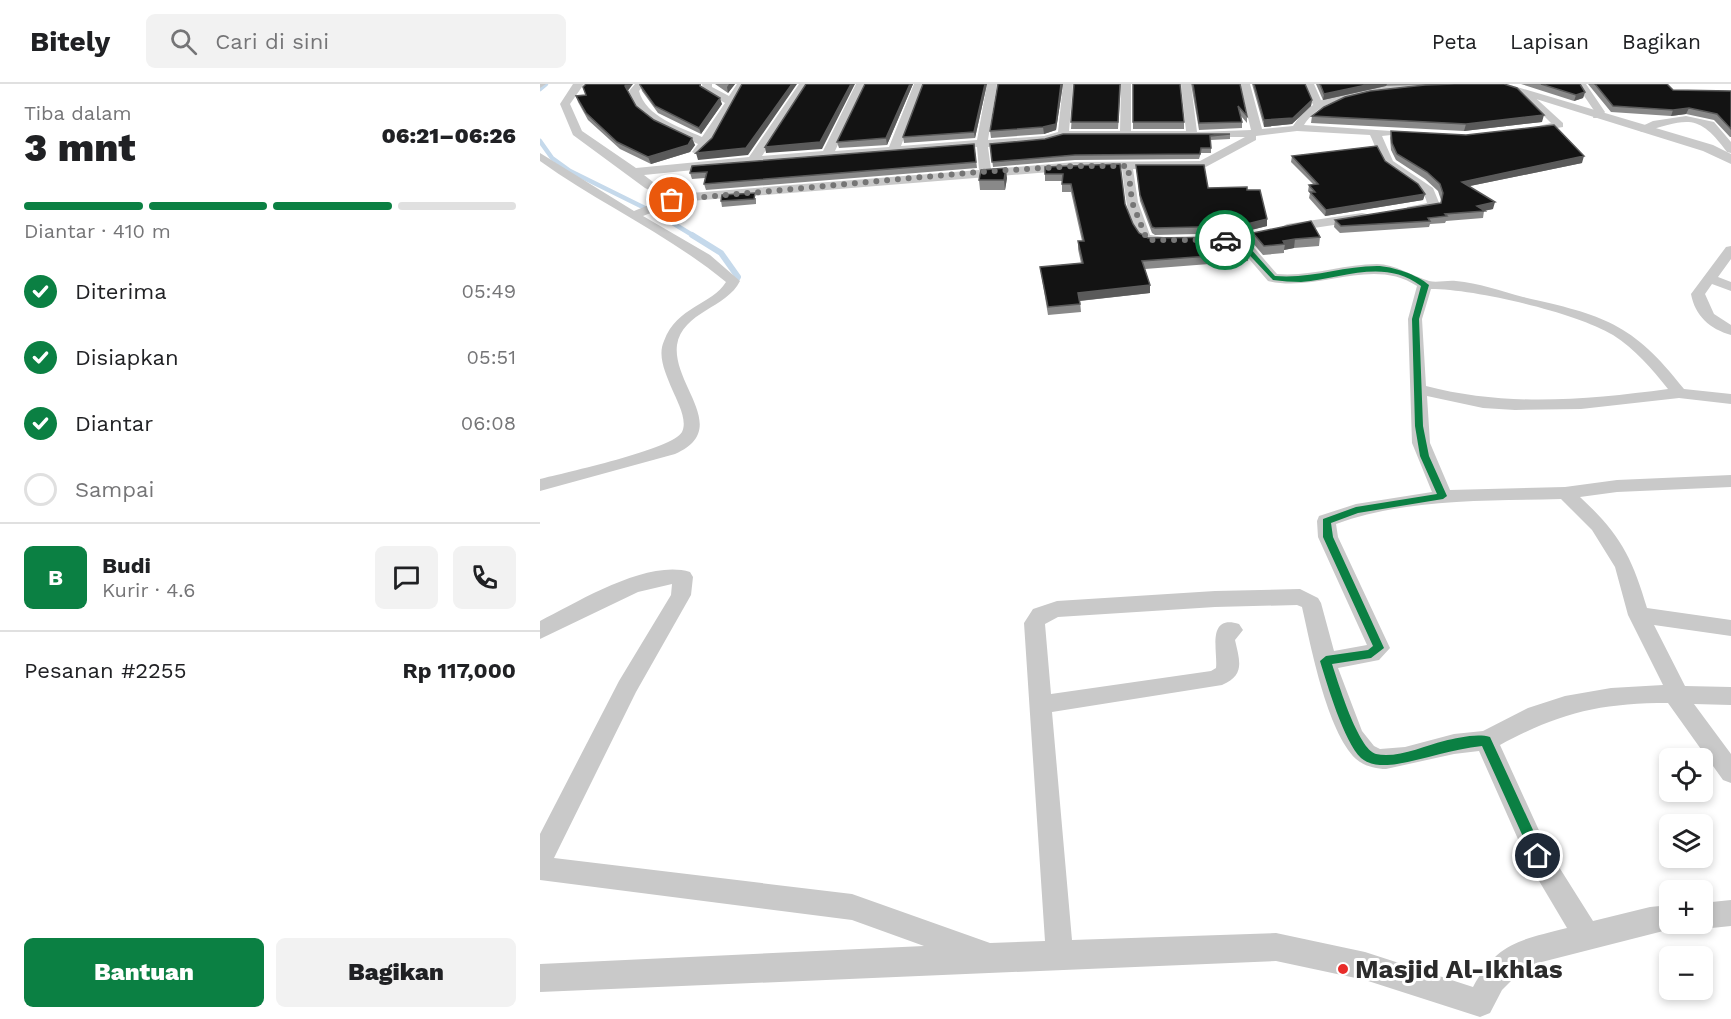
<!DOCTYPE html>
<html lang="id">
<meta charset="utf-8">
<style>
body{margin:0;font-family:"Work Sans",sans-serif;background:#f2f2f2;color:#202124;height:100vh;display:flex;flex-direction:column;font-size:22px;white-space:nowrap}
*{box-sizing:border-box;margin:0}
p{font-size:20px;color:#757577}
.icon{flex:none;width:33px;height:33px;fill:none;stroke:currentColor;stroke-width:2;stroke-linecap:round;stroke-linejoin:round}
.map{position:relative;flex:1;overflow:hidden}
.panel{display:flex;flex-direction:column;background:#fff;width:540px}
.panel>*{flex:none}
.fabs{position:absolute;left:1119px;top:664px;display:grid;gap:12px}
.fabs a{display:grid;place-items:center;width:54px;height:54px;border-radius:9px;background:#fff;box-shadow:0 3px 9px #0003;font-size:30px}
.pin{position:absolute;display:grid;place-items:center;width:51px;height:51px;color:#fff;margin:-26px;border:3px solid #fff;border-radius:50%;box-shadow:0 2px 6px #0007}
.courier{position:absolute;display:grid;place-items:center;width:60px;height:60px;margin:-30px;border:4px solid #0b8043;border-radius:50%;background:#fff;color:#222;box-shadow:0 2px 8px #0007}
.head em{font-style:normal;font-weight:800}
.head div{display:flex;flex-direction:column-reverse}
.head{display:flex;align-items:center;justify-content:space-between;height:102px;padding:0 24px}
h1{font-size:39px;font-weight:800;line-height:45px}
.bar{display:grid;grid-template-columns:repeat(4,1fr);gap:9px 6px;align-content:center;height:72px;padding:0 24px}
.bar i{height:8px;border-radius:4px;background:#e0e0e0}
.bar .on{background:#0b8043}
.bar p{grid-column:span 4}
.line{display:flex;align-items:center;gap:15px;padding:0 24px;border-top:2px solid #e0e0e0}
.line div{flex:1}
.round{display:grid;place-items:center;flex:none;width:63px;height:63px;border-radius:9px;background:#f2f2f2}
ol{padding:0 24px;list-style:none}
li{display:flex;align-items:center;gap:18px;height:66px}
li p{margin-inline-start:auto}
li .icon{padding:6px;border-radius:50%;background:#0b8043;color:#fff;stroke-width:4}
li:last-child{color:#757577}
li i{width:33px;height:33px;border:3px solid #e0e0e0;border-radius:50%}
.cta{display:flex;gap:12px;margin-top:auto;padding:12px 24px}
.cta a{flex:1;height:69px;border-radius:9px;background:#0b8043;color:#fff;font-size:24px;font-weight:800;line-height:69px;text-align:center}
.cta a+a{background:#f2f2f2;color:#202124}
header{display:flex;align-items:center;gap:36px;box-sizing:border-box;height:84px;padding:0 30px;background:#fff;border-bottom:2px solid #e0e0e0}
header strong{font-size:28px}
nav{display:flex;gap:33px;margin-inline-start:auto;font-size:21px}
.search{width:420px;height:54px;background:#f2f2f2;display:flex;align-items:center;gap:15px;box-sizing:border-box;padding:0 21px;border-radius:9px;color:#757577;font-size:22px}
main{display:flex;flex:1;min-height:0}
.map>svg:first-child{display:block}
.lines{fill:none;stroke-linecap:round;stroke-linejoin:round}
.stream-far1{stroke:#c5d9eb;stroke-width:4.5}
.stream{stroke:#c5d9eb;stroke-width:6}
.minor{fill:#c9c9c9;fill-rule:evenodd}
.tertiary{fill:#c9c9c9;fill-rule:evenodd}
.wall{fill:#898989}
.shaded-wall{fill:#5a5a5a}
.building{fill:#131313;stroke:#5a5a5a;stroke-width:1.5}
.route{fill:#0b8043}
.done{stroke:#767676;stroke-width:6;stroke-dasharray:0 10.8}
.poi-dot{fill:#e82c2a;stroke:#fff;stroke-width:2}
.labels{text-anchor:middle;stroke-width:6;stroke-linejoin:round;paint-order:stroke}
.near-poi-label{font-size:26px;font-weight:bold;fill:#2c2c2c;stroke:#fff;text-anchor:start}
</style>
<header>
<strong>Bitely</strong>
<div class="search"><svg class="icon" aria-label="search" viewBox="0 0 24 24"><circle cx="10" cy="10" r="6"/><path d="M15 15l6 6"/></svg>Cari di sini</div>
<nav><a>Peta</a><a>Lapisan</a><a>Bagikan</a></nav>
</header>
<main>
<section class="panel">
<div class="head"><div><h1>3 mnt</h1><p>Tiba dalam</p></div><em>06:21–06:26</em></div>
<div class="bar"><i class="on"></i><i class="on"></i><i class="on"></i><i></i><p>Diantar · 410 m</p></div>
<ol>
<li><svg class="icon" aria-label="check" viewBox="0 0 24 24"><path d="M5 12l5 5 9-10"/></svg>Diterima<p>05:49</p></li>
<li><svg class="icon" aria-label="check" viewBox="0 0 24 24"><path d="M5 12l5 5 9-10"/></svg>Disiapkan<p>05:51</p></li>
<li><svg class="icon" aria-label="check" viewBox="0 0 24 24"><path d="M5 12l5 5 9-10"/></svg>Diantar<p>06:08</p></li>
<li><i></i>Sampai</li>
</ol>
<div class="line" style="height:108px"><b class="round" style="background:#0b8043;color:#fff">B</b><div><b>Budi</b><p>Kurir · 4.6</p></div><a class="round"><svg class="icon" aria-label="chat" viewBox="0 0 24 24"><path d="M4 5h16v11H9l-5 4z"/></svg></a><a class="round"><svg class="icon" aria-label="phone" viewBox="0 0 24 24"><path d="M5 4h4l2 5-3 2q2 4 5 5l2-3 5 2v4C11 20 4 13 5 4z"/></svg></a></div>
<div class="line" style="height:78px"><div>Pesanan #2255</div><b>Rp 117,000</b></div>
<div class="cta"><a>Bantuan</a><a>Bagikan</a></div>
</section>
<div class="map">
<svg width="1191" height="935" viewBox="0 0 1191 935">
<rect width="100%" height="100%" fill="#fff"/>
<g class="lines">
<path class="stream-far1" d="M 0,5 L 6,0
M 0,57 L 12,74 L 30,87 L 121,132 L 154,152"/>
<path class="stream" d="M 152,151 L 181,169 L 198,193 L 193,201"/>
<path class="minor" d="M 0,0 L 6,0 L 0,4 Z
M 33,0 L 44,0 L 30,20 L 42,47 L 96,84 L 209,73 L 259,0 L 269,0 L 222,72 L 283,67 L 316,0 L 326,0 L 295,67 L 349,63 L 374,0 L 384,0 L 361,62 L 437,56 L 447,0 L 457,0 L 448,56 L 504,52 L 518,48 L 523,0 L 533,0 L 529,47 L 580,47 L 581,0 L 591,0 L 591,47 L 646,47 L 641,0 L 651,0 L 657,48 L 711,46 L 700,0 L 710,0 L 722,45 L 753,42 L 762,29 L 773,21 L 764,0 L 774,0 L 781,16 L 832,3 L 883,0 L 888,3 L 887,5 C 847,13 790,2 764,41 L 851,47 L 851,51 L 842,52 L 853,77 L 893,104 L 900,121 L 894,125 L 867,129 L 867,123 L 887,119 C 883,98 858,96 845,82 C 838,73 835,61 830,51 L 757,47 L 716,52 L 716,56 L 662,85 L 593,85 L 598,118 L 610,151 L 631,154 L 631,160 C 622,162 606,163 599,155 C 588,143 584,101 582,85 L 535,86 L 138,118 L 103,132 L 170,171 L 200,197 C 187,224 142,228 137,261 C 132,301 192,345 135,370 L 0,407 L 0,395 C 24,389 133,365 142,348 C 148,336 137,317 132,305 C 126,290 117,272 124,257 C 137,222 172,221 186,198 C 129,151 60,120 0,77 L 0,69 L 94,127 L 126,114 L 105,104 L 33,51 L 20,20 ZM 523,53 L 705,53 L 660,77 L 535,78 L 451,85 L 448,63 L 505,58 ZM 437,63 L 439,86 L 138,110 L 113,98 L 104,91 L 213,80 Z
M 95,0 L 105,0 L 99,7 C 106,33 140,43 162,53 L 185,19 L 163,6 L 162,0 L 172,0 L 172,3 L 189,12 L 197,0 L 207,0 L 172,59 L 158,71 L 152,68 L 158,60 C 133,48 96,37 89,7 Z
M 1036,0 L 1046,0 L 1065,28 L 1061,34 L 1053,34 L 1055,28 Z
M 988,7 L 1023,39 L 1023,43 L 986,49 L 986,45 L 1011,39 L 984,12 L 983,10 Z
M 1146,32 L 1174,38 L 1191,58 L 1191,69 L 1187,68 C 1157,27 1147,36 1102,48 L 1096,45 L 1113,37 Z
M 822,129 L 827,130 L 827,136 L 747,148 L 740,144 L 747,140 Z
M 699,151 L 704,152 L 737,190 C 771,193 803,180 837,180 C 855,180 872,192 889,197 C 897,199 907,196 916,197 C 938,199 961,207 983,213 C 1062,231 1092,238 1144,305 L 1191,310 L 1191,320 L 1139,314 L 1041,325 L 975,326 L 943,324 L 887,312 L 890,359 L 910,406 L 1025,403 L 1077,396 L 1191,391 L 1191,403 L 1077,408 L 1040,413 C 1080,450 1092,473 1107,524 L 1191,536 L 1191,552 L 1114,541 L 1145,602 L 1191,603 L 1191,621 L 1154,620 L 1191,670 L 1191,699 L 1183,696 L 1128,619 C 1060,619 1019,629 960,661 L 1007,764 L 1053,837 L 1110,823 L 1130,821 L 1130,840 L 1141,840 L 1139,843 L 986,882 L 962,906 L 950,929 L 940,933 L 825,896 L 736,877 L 0,908 L 0,880 L 384,862 L 312,836 L 0,796 L 0,750 L 79,597 L 131,511 L 132,500 L 98,508 L 0,555 L 0,537 C 38,518 107,475 150,488 L 153,493 L 151,511 L 96,608 L 14,774 L 312,810 L 450,859 L 505,857 L 484,539 L 493,525 L 517,517 L 675,507 L 760,505 L 778,514 L 781,519 L 794,567 L 827,561 L 778,453 L 777,437 L 779,432 L 816,420 L 892,408 L 872,359 L 868,235 L 877,202 C 832,172 778,209 728,197 L 692,155 ZM 891,205 C 934,205 1035,228 1073,251 C 1095,265 1112,285 1128,305 C 1046,316 966,323 886,302 L 882,235 ZM 1021,415 L 1052,446 L 1075,483 L 1088,531 L 1123,601 L 1071,604 L 1025,612 L 988,624 L 943,647 L 914,650 L 865,663 L 840,665 L 834,662 L 822,647 L 798,584 L 839,576 L 850,564 L 798,453 L 796,440 C 867,414 946,417 1021,415 ZM 757,521 L 762,523 C 771,563 787,647 816,675 C 824,682 836,685 846,685 L 914,670 L 939,667 L 989,780 L 1027,844 C 981,856 957,858 933,903 L 825,868 L 736,849 L 532,856 L 512,628 L 682,601 C 705,591 700,578 695,556 L 703,546 L 699,540 C 666,530 678,568 676,584 L 671,587 L 511,610 L 505,540 L 518,533 L 675,523 Z
M 1191,162 L 1191,175 L 1178,193 L 1191,198 L 1191,207 L 1172,200 L 1165,210 L 1174,230 L 1191,241 L 1191,251 C 1170,245 1155,232 1151,210 L 1186,163 Z
M 1191,816 L 1191,842 L 1162,845 L 1153,841 L 1162,840 L 1162,819 Z"/>
<path class="tertiary" d="M 948,0 L 967,0 L 1173,61 L 1191,70 L 1191,80 L 1163,67 Z"/>
</g>
<path class="wall" d="M 161,0 L 161,2 L 182,20 L 161,50 L 118,29 L 102,7 L 100,1 Z
M 175,0 L 195,0 L 188,9 Z
M 325,0 L 373,0 L 347,61 L 299,64 L 297,58 Z
M 447,0 L 435,54 L 364,59 L 363,53 Z
M 523,0 L 516,46 L 504,50 L 451,54 L 450,47 Z
M 534,0 L 581,0 L 578,45 L 531,45 Z
M 593,0 L 644,38 L 644,45 L 593,45 Z
M 651,0 L 700,0 L 707,32 L 707,39 L 701,32 L 702,38 L 702,44 L 659,46 Z
M 712,0 L 765,0 L 772,16 L 771,22 L 752,40 L 724,43 Z
M 776,0 L 906,0 L 1002,38 L 924,47 L 771,39 L 772,32 L 883,1 L 846,2 L 783,16 Z
M 981,0 L 1040,0 L 1045,8 L 1043,14 L 1034,17 Z
M 1048,0 L 1127,0 L 1133,6 L 1191,7 L 1191,53 L 1190,53 L 1174,36 L 1146,30 L 1131,32 L 1071,28 Z
M 88,7 L 96,22 L 114,36 L 155,61 L 150,68 L 111,80 L 80,65 L 48,36 L 38,18 L 36,12 Z
M 851,47 L 1042,79 L 930,102 L 953,125 L 944,127 L 943,134 L 906,137 L 905,139 L 890,140 L 889,143 L 800,149 L 794,143 L 795,136 L 901,119 L 901,116 L 898,107 L 885,95 L 856,76 L 851,66 L 850,54 Z
M 690,50 L 690,55 L 671,56 L 671,69 L 661,69 L 659,75 L 535,76 L 453,83 L 450,60 L 505,55 Z
M 434,60 L 437,84 L 166,106 L 164,100 L 165,94 L 152,95 L 150,89 Z
M 752,72 L 845,77 L 885,110 L 883,116 L 785,132 L 769,114 L 770,109 L 768,107 L 769,101 L 773,100 L 751,78 Z
M 580,80 L 585,120 L 593,140 L 599,149 L 608,154 L 709,169 L 708,177 L 605,185 L 610,201 L 610,209 L 540,217 L 541,228 L 508,231 L 500,183 L 541,179 L 538,165 L 538,157 L 542,157 L 531,108 L 522,108 L 522,97 L 505,97 L 505,90 Z
M 596,81 L 668,104 L 707,106 L 727,135 L 727,142 L 699,149 L 615,151 L 612,149 L 600,117 Z
M 467,94 L 465,106 L 440,106 L 439,96 Z
M 216,114 L 216,120 L 182,123 L 181,117 Z
M 713,149 L 780,153 L 779,162 L 754,164 L 744,166 L 744,169 L 723,171 L 712,158 Z"/>
<path class="shaded-wall" d="M 86,0 L 93,0 L 87,8 L 85,2 Z
M 189,0 L 195,0 L 188,9 L 187,3 Z
M 252,0 L 257,0 L 208,71 L 158,76 L 156,69 Z
M 311,0 L 315,0 L 282,65 L 226,69 L 225,63 Z
M 370,0 L 373,0 L 347,61 L 346,54 Z
M 445,0 L 447,0 L 435,54 L 434,48 Z
M 521,0 L 523,0 L 516,46 L 504,50 L 503,43 Z
M 831,0 L 847,0 L 846,2 L 783,16 L 784,10 Z
M 1045,8 L 1043,14 L 1034,17 L 1036,11 Z
M 180,14 L 182,20 L 161,50 L 159,44 Z
M 772,16 L 771,22 L 752,40 L 724,43 L 724,36 Z
M 1149,24 L 1146,30 L 1131,32 L 1133,26 Z
M 1004,31 L 1002,38 L 924,47 L 926,40 Z
M 152,54 L 155,61 L 150,68 L 111,80 L 108,73 Z
M 1044,72 L 1042,79 L 920,104 L 922,98 Z
M 466,84 L 467,94 L 465,106 L 464,96 Z
M 885,110 L 883,116 L 785,132 L 786,126 Z
M 955,118 L 953,125 L 943,127 L 937,122 Z
M 727,135 L 727,142 L 699,149 L 699,142 Z
M 755,155 L 754,164 L 744,166 L 745,160 L 743,157 Z
M 610,201 L 610,209 L 538,217 L 538,209 Z"/>
<path class="building" d="M 46,0 L 86,0 L 85,2 L 96,22 L 114,36 L 152,54 L 148,61 L 108,73 L 77,58 L 46,29 L 36,12 L 46,11 L 43,3 Z
M 100,0 L 160,0 L 160,2 L 180,14 L 159,44 L 115,22 L 100,1 Z
M 202,0 L 252,0 L 206,64 L 156,69 L 172,54 Z
M 266,0 L 311,0 L 280,58 L 225,63 Z
M 325,0 L 370,0 L 346,54 L 297,58 Z
M 383,0 L 445,0 L 434,48 L 363,53 Z
M 458,0 L 521,0 L 516,40 L 503,43 L 450,47 Z
M 534,0 L 580,0 L 578,38 L 531,38 Z
M 593,0 L 640,0 L 644,38 L 593,38 Z
M 653,0 L 700,0 L 707,32 L 698,22 L 702,38 L 659,39 Z
M 714,0 L 765,0 L 772,16 L 753,34 L 724,36 Z
M 780,0 L 831,0 L 784,10 Z
M 914,0 L 964,0 L 977,4 L 1004,31 L 926,40 L 772,32 L 784,23 L 805,13 L 830,7 L 885,1 Z
M 1001,0 L 1040,0 L 1045,8 L 1036,11 Z
M 1055,0 L 1127,0 L 1133,6 L 1191,7 L 1191,45 L 1177,30 L 1149,24 L 1133,26 L 1073,22 Z
M 1014,41 L 1044,72 L 922,98 L 955,118 L 937,122 L 945,127 L 905,130 L 907,132 L 888,134 L 890,137 L 801,142 L 795,136 L 901,119 L 903,109 L 900,100 L 887,88 L 857,70 L 852,59 L 851,47 L 926,51 Z
M 523,50 L 690,50 L 670,52 L 671,64 L 661,64 L 660,70 L 535,71 L 452,78 L 450,60 L 505,55 Z
M 434,60 L 436,78 L 164,100 L 167,88 L 150,89 L 152,82 Z
M 837,62 L 845,77 L 878,100 L 885,110 L 786,126 L 770,108 L 775,108 L 769,101 L 778,100 L 752,72 Z
M 580,80 L 585,120 L 593,140 L 599,149 L 608,154 L 695,153 L 709,169 L 602,177 L 610,201 L 538,209 L 540,220 L 508,223 L 500,183 L 543,179 L 538,157 L 544,157 L 531,100 L 522,100 L 523,90 L 505,90 L 505,83 Z
M 596,81 L 664,81 L 668,104 L 707,103 L 707,106 L 720,106 L 727,135 L 699,142 L 615,144 L 612,143 L 600,111 Z
M 466,84 L 464,96 L 439,96 L 441,86 Z
M 215,109 L 214,115 L 181,117 L 182,111 Z
M 771,137 L 780,153 L 755,155 L 743,157 L 745,160 L 724,162 L 713,149 Z"/>
<path class="route" d="M 685,154 L 701,154 L 735,192 C 772,195 802,182 837,182 C 852,182 878,191 889,201 L 879,235 L 883,342 L 889,372 L 907,412 L 903,415 L 818,429 L 791,439 L 793,453 L 844,564 L 831,574 L 792,580 C 798,598 818,665 836,670 C 856,675 884,662 904,657 C 917,654 937,649 950,653 L 1005,772 L 1003,777 L 994,777 L 942,662 C 912,665 886,675 857,680 C 845,682 830,682 821,674 C 804,658 787,600 780,577 L 786,572 L 828,566 L 833,562 L 783,453 L 783,435 L 816,423 L 897,410 L 880,372 L 875,342 L 872,235 L 881,202 C 843,174 803,195 761,198 C 752,198 742,197 733,196 L 697,158 L 682,157 Z"/>
<g class="lines">
<path class="done" d="M 132,116 L 438,88 L 535,82 L 588,82 L 592,118 L 607,156 L 685,156"/>
</g>
<circle class="poi-dot" cx="803" cy="885" r="6"/>
<g class="labels">
<g class="near-poi-label">
<text x="815" y="894">Masjid Al-Ikhlas</text>
</g>
</g>
</svg>
<div class="fabs">
<a><svg class="icon" aria-label="locate" viewBox="0 0 24 24"><circle cx="12" cy="12" r="6"/><path d="M12 2v4M12 18v4M2 12h4M18 12h4"/></svg></a>
<a><svg class="icon" aria-label="layers" viewBox="0 0 24 24"><path d="M12 4l9 5-9 5-9-5zM3 14l9 5 9-5"/></svg></a>
<a>+</a>
<a>−</a>
</div>
<div class="pin" style="left:132px;top:116px;background:#ea580c"><svg class="icon" aria-label="bag" viewBox="0 0 24 24"><path d="M5 8h14l-1 12H6zM9 8a3 3 0 0 1 6 0"/></svg></div>
<div class="pin" style="left:998px;top:772px;background:#1f2937"><svg class="icon" aria-label="home" viewBox="0 0 24 24"><path d="M3 11l9-7 9 7M6 9v11h12V9"/></svg></div>
<div class="courier" style="left:685px;top:156px"><svg class="icon" aria-label="car" viewBox="0 0 24 24"><path d="M5 17H2v-5l4-1 3-4h7l3 4 3 1v5h-3M9 17h6M6 11h13"/><circle cx="7" cy="17" r="2"/><circle cx="17" cy="17" r="2"/></svg></div>
</div>
</main>
